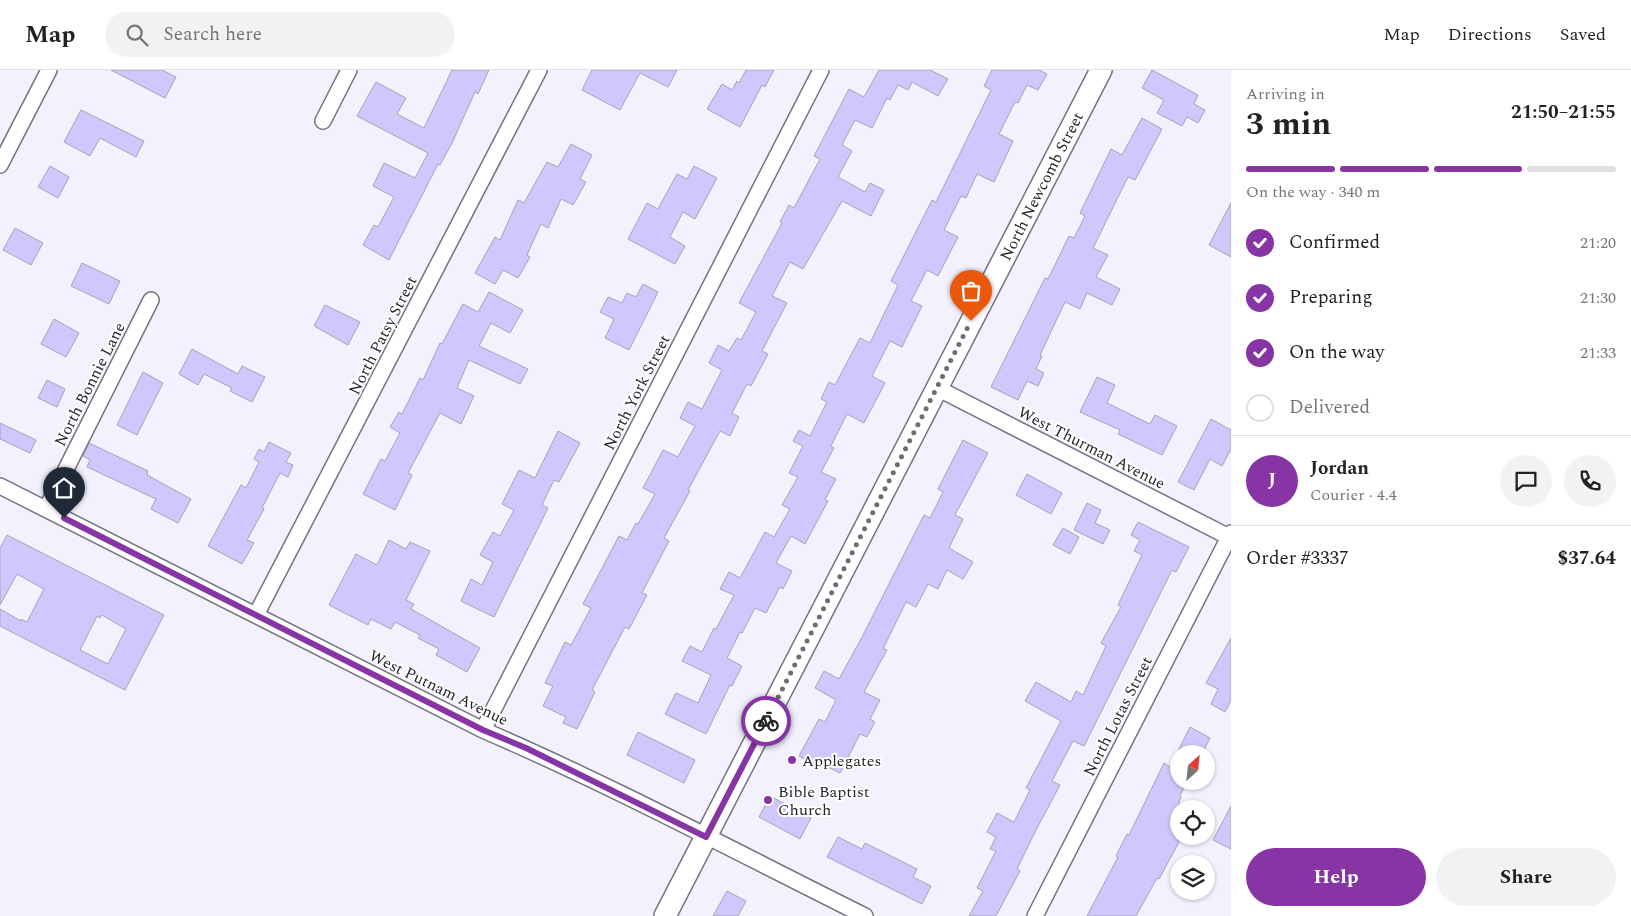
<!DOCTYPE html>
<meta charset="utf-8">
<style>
body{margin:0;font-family:Spectral,serif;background:#f2f2f2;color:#222;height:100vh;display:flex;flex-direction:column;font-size:19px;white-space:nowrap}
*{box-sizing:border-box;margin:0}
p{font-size:16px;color:#767676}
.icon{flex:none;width:28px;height:28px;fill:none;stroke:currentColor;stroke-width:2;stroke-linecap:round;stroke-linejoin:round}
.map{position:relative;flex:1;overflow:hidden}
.sheet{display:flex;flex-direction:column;background:#fff;width:400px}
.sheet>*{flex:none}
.needle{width:32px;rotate:27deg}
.fabs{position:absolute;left:1170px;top:675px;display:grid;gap:10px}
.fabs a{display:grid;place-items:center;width:45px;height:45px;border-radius:50%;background:#fff;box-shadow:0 1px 4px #0004;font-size:25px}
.pin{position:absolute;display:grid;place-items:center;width:42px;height:42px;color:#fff;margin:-51px -21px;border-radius:50% 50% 50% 0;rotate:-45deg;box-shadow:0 0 5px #0007}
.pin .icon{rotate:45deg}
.courier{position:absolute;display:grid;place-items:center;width:50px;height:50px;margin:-25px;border:4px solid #8735a4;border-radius:50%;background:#fff;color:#222;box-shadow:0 1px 6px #0007}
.overview em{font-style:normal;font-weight:700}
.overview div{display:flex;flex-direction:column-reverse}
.overview{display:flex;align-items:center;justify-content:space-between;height:85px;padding:0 15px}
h1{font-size:32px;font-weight:700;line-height:38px}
.bar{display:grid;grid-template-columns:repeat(4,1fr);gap:8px 5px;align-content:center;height:60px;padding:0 15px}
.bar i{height:6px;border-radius:4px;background:#e0e0e0}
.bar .on{background:#8735a4}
.bar p{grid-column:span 4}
.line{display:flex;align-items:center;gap:12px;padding:0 15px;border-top:1px solid #e0e0e0}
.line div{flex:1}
.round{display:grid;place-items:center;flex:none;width:52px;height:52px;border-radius:26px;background:#f2f2f2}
ol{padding:0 15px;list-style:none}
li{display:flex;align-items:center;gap:15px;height:55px}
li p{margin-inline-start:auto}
li .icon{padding:5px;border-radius:50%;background:#8735a4;color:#fff;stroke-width:4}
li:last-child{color:#767676}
li i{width:28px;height:28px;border:2px solid #e0e0e0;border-radius:50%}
.primary-button{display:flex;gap:10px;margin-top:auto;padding:10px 15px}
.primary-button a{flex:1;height:58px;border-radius:30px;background:#8735a4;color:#fff;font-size:20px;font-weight:700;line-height:58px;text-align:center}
.primary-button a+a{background:#f2f2f2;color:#222}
header{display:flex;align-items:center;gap:30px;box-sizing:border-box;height:70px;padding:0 25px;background:#fff;border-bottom:1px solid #e0e0e0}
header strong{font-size:24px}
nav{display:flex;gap:28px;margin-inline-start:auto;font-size:18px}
.search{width:350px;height:45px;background:#f2f2f2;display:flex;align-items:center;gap:12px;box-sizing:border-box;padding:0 18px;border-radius:28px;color:#767676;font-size:19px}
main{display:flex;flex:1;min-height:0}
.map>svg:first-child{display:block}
.building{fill:#d0c7fc;stroke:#a6a3b6;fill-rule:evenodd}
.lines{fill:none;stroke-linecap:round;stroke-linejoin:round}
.street-casing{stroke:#757283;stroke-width:18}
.secondary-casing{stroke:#757283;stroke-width:24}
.street{stroke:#fff;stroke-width:15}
.secondary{stroke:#fff;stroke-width:21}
.done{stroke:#6e6c75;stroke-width:5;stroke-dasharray:0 9}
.route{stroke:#8735a4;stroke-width:6}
.poi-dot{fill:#8735a4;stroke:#fff;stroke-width:2}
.labels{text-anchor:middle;stroke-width:4;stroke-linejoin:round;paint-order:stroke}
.street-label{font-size:16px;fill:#26252c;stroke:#fff}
.poi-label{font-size:16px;fill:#26252c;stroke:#fff;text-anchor:start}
</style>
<header>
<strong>Map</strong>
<div class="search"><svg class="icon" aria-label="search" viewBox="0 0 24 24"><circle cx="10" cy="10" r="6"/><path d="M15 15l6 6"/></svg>Search here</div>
<nav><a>Map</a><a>Directions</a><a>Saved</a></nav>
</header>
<main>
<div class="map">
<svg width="1231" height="846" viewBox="0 0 1231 846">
<rect width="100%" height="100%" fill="#f3f1fd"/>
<path class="building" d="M 111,0 L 162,0 L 176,7 L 165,28 Z
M 452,0 L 489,0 L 478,24 L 475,22 L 452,73 L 440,95 L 438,94 L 389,190 L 363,175 L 374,155 L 378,157 L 394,127 L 373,116 L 384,93 L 415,108 L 428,83 L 357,46 L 376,12 L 406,28 L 397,44 L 424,58 Z
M 592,0 L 677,0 L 668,17 L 640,3 L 620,40 L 582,20 Z
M 746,0 L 774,0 L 765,17 L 762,15 L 740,57 L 707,39 L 722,14 L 732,20 L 737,11 L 739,13 Z
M 879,0 L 930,0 L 948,9 L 938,26 L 912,12 L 908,20 L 898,15 L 890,30 L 887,28 L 872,58 L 855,50 L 842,75 L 852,81 L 838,107 L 865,122 L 870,113 L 884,120 L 871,146 L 842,131 L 803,199 L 790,192 L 772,226 L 787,233 L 762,281 L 768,284 L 751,316 L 747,314 L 732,343 L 739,347 L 730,366 L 720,361 L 688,420 L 690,421 L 664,468 L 669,471 L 642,523 L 647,525 L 629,559 L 625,557 L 592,620 L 595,622 L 577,659 L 563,653 L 566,647 L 543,636 L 553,616 L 545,613 L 565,572 L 571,575 L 591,538 L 583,534 L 619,466 L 627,470 L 636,453 L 638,454 L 655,424 L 643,418 L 663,380 L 678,387 L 695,356 L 680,348 L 688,332 L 702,339 L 722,300 L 709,293 L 718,275 L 729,281 L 737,268 L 741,270 L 756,242 L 739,233 L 782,153 L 780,152 L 789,135 L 794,138 L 820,89 L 814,86 L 849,19 L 864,27 Z
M 992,0 L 1039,0 L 1047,4 L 1038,20 L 1027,15 L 1018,33 L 1015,32 L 999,64 L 1013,71 L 994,112 L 977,104 L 966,128 L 961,126 L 944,160 L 958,167 L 938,206 L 927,200 L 911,231 L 922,236 L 902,277 L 890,271 L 872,306 L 885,313 L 864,353 L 847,344 L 831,376 L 834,378 L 821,402 L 836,409 L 825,430 L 828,431 L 805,474 L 791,466 L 776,493 L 792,501 L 783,519 L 780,517 L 766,543 L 755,538 L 742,563 L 740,562 L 727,588 L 742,596 L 732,616 L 730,615 L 706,664 L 665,644 L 676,623 L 698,633 L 711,605 L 682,591 L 690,576 L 702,582 L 714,558 L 716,559 L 734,525 L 720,519 L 729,502 L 740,508 L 765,462 L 774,467 L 790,439 L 782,435 L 798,407 L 789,403 L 803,376 L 793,371 L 799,360 L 810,366 L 827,332 L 821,329 L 829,312 L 835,315 L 860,268 L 870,273 L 898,215 L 891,211 L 932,130 L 936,132 L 991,20 L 984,16 Z
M 1152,0 L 1198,25 L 1194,34 L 1205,40 L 1198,53 L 1187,47 L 1182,56 L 1157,43 L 1164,30 L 1142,18 Z
M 81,40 L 144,71 L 136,87 L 100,68 L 90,86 L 64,72 Z
M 1142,48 L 1162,59 L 1135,110 L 1128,107 L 1093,178 L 1108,185 L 1096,207 L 1120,219 L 1112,235 L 1087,223 L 1080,239 L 1065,232 L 1040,285 L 1042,286 L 1036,299 L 1044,303 L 1038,316 L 1027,311 L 1018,330 L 991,317 L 1045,208 L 1048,209 L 1069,166 L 1074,168 L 1085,146 L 1080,143 L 1111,79 L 1122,85 Z
M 571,74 L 592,85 L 580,109 L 586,112 L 573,135 L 561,129 L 548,158 L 541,154 L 527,185 L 530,187 L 518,208 L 503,200 L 495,214 L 475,203 L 495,167 L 500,170 L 518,130 L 524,133 L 547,92 L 558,97 Z
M 50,96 L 69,107 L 58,128 L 38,117 Z
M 694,96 L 717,108 L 695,149 L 683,142 L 670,167 L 685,176 L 675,194 L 628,169 L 647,133 L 658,139 L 677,104 L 687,109 Z
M 1231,133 L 1231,187 L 1209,175 Z
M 15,158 L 43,173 L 31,195 L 3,180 Z
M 82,193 L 120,211 L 109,234 L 71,216 Z
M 643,214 L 658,222 L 629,280 L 605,268 L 614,249 L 600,242 L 608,227 L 622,233 L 627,223 L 636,227 Z
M 489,222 L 523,240 L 510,263 L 491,253 L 479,276 L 528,299 L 520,314 L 469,290 L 457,318 L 474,326 L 461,354 L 440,343 L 408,403 L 412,405 L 395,440 L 363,424 L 381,389 L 385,391 L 400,363 L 390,357 L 399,342 L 402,344 L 420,308 L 423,310 L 440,273 L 442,274 L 463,234 L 478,242 Z
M 325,235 L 360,252 L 348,275 L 314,256 Z
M 54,249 L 79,263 L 66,287 L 41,274 Z
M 192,279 L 238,304 L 242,296 L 265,307 L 252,332 L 230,321 L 232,318 L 204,304 L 198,315 L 179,304 Z
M 143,302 L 163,313 L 137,365 L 117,355 Z
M 1097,307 L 1115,315 L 1107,333 L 1150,354 L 1155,345 L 1177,356 L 1162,385 L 1118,364 L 1120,360 L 1080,342 Z
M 47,310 L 65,319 L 57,337 L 38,328 Z
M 1211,349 L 1231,360 L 1231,379 L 1222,396 L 1210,389 L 1194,420 L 1178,412 Z
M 0,353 L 36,370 L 30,383 L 0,369 Z
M 558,361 L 580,373 L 559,412 L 554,410 L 542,435 L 548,438 L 494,547 L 461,531 L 471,509 L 482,515 L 493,492 L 480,485 L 493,462 L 500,466 L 514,440 L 502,434 L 519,400 L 535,408 Z
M 963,370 L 988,383 L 955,445 L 963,449 L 949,478 L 973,492 L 963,509 L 947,500 L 938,519 L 928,514 L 916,537 L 906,532 L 883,579 L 887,580 L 864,622 L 880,630 L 870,649 L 875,652 L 867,667 L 860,664 L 840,703 L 820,693 L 818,696 L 799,686 L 819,649 L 825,652 L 836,630 L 815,618 L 824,601 L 839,609 L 862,567 L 924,445 L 930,448 L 943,422 L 938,419 Z
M 269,372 L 291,383 L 286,392 L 293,395 L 288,407 L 280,403 L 262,438 L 264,439 L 247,470 L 254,473 L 242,494 L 208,476 L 241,415 L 246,418 L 259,392 L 254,389 L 259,379 L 264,382 Z
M 89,373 L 148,401 L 147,405 L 191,429 L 178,453 L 151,439 L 156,429 L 87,397 L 90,390 L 83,386 Z
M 1027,404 L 1062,423 L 1051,444 L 1016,425 Z
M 1087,433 L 1101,440 L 1095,453 L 1110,460 L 1103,474 L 1074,460 Z
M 1138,452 L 1189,477 L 1176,502 L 1172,500 L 1084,676 L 1073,671 L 1052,711 L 1060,715 L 1035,762 L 1017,799 L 1020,801 L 996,846 L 969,846 L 983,821 L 977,818 L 996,781 L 990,779 L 996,767 L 987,762 L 997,743 L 1014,752 L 1030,720 L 1026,718 L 1061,651 L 1025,631 L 1036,612 L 1071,632 L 1076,621 L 1083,625 L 1106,576 L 1101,573 L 1121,537 L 1118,535 L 1142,485 L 1134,481 L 1140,470 L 1131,465 Z
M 1063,458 L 1079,467 L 1070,484 L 1053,475 Z
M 7,465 L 164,545 L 125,620 L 0,556 L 0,539 L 21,551 L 21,549 L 27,552 L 44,519 L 17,504 L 0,535 L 0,478 ZM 102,545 L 126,559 L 108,594 L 80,580 L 97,546 L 100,548 Z
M 389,470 L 406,479 L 410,472 L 430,481 L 406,530 L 414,534 L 411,539 L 480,578 L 467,602 L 436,585 L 439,579 L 418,568 L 420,565 L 395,552 L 391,559 L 371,549 L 368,555 L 329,535 L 356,484 L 377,495 Z
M 1231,568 L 1231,630 L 1225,642 L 1211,634 L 1218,619 L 1206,613 Z
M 1190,657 L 1210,668 L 1202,684 L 1179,684 L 1179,711 L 1187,711 L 1180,726 L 1181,727 L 1179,732 L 1179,772 L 1159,809 L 1157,808 L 1136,846 L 1087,846 L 1118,787 L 1116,786 L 1127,764 L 1129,765 L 1164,693 L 1170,697 Z
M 638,662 L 695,690 L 684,713 L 627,685 Z
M 770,726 L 811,748 L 800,769 L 759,747 Z
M 1231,736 L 1231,779 L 1213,770 Z
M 838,767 L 862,779 L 865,773 L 917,799 L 913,807 L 931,816 L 922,834 L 827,787 Z
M 727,821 L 746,831 L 738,846 L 713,846 Z"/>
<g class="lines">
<g class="street-casing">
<path id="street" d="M 323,51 L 349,0
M 0,95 L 49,0
M 937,318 L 1231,468
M 0,416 L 483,660 C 613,716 738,783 865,846
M 46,439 L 151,230
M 256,545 L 539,0
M 483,660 L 821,0
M 1035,846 L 1231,463"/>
</g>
<g class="secondary-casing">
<path id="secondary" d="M 665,846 L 1101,0"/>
</g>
<use href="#street" class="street"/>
<use href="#secondary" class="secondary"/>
</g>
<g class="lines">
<path class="done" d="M 766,651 L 971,251"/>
<path class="route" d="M 64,448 L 483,660 L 526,678 L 706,767 L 766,651"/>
</g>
<g class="poi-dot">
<circle cx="792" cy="690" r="5"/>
<circle cx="768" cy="730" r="5"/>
</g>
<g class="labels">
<g class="street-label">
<text transform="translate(1041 116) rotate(-63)" y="6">North Newcomb Street</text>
<text transform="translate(382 265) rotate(-63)" y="6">North Patsy Street</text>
<text transform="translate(89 314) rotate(-63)" y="6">North Bonnie Lane</text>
<text transform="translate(636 322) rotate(-63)" y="6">North York Street</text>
<text transform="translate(1092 377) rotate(27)" y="6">West Thurman Avenue</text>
<text transform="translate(439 617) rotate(26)" y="6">West Putnam Avenue</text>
<text transform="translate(1117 646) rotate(-63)" y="6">North Lotas Street</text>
</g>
<g class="poi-label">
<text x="802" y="696">Applegates</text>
<text x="778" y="727">Bible Baptist<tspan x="778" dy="18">Church</tspan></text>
</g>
</g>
</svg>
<div class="fabs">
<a><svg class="needle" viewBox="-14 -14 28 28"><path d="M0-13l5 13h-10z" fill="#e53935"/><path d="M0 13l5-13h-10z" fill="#767676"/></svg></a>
<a><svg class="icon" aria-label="locate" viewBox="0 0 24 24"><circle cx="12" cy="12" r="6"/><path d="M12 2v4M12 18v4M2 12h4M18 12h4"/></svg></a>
<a><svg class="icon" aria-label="layers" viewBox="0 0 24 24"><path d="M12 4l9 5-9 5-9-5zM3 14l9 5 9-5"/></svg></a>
</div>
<div class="pin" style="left:971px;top:251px;background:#ea580c"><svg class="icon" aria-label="bag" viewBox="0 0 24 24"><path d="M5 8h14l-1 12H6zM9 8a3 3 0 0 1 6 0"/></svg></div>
<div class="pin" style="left:64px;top:448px;background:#1f2937"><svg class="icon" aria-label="home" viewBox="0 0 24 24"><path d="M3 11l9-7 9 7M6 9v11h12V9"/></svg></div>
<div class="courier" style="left:766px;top:651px"><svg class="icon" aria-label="bike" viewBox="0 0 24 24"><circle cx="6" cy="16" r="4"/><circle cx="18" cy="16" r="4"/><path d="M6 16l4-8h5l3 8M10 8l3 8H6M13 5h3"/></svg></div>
</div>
<section class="sheet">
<div class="overview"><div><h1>3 min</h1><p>Arriving in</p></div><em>21:50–21:55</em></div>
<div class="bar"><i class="on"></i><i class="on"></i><i class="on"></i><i></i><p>On the way · 340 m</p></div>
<ol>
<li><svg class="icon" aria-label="check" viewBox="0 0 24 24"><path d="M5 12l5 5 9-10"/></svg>Confirmed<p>21:20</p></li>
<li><svg class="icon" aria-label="check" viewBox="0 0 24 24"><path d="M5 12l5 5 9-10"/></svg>Preparing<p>21:30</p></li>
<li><svg class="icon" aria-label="check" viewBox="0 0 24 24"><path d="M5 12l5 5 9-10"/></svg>On the way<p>21:33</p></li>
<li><i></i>Delivered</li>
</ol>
<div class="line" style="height:90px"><b class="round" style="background:#8735a4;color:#fff">J</b><div><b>Jordan</b><p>Courier · 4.4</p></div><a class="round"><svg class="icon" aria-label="chat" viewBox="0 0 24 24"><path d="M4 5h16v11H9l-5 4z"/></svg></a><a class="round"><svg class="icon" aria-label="phone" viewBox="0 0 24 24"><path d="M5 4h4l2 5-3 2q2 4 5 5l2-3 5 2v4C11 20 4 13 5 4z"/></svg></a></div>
<div class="line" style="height:65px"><div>Order #3337</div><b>$37.64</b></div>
<div class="primary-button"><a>Help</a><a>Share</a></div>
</section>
</main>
